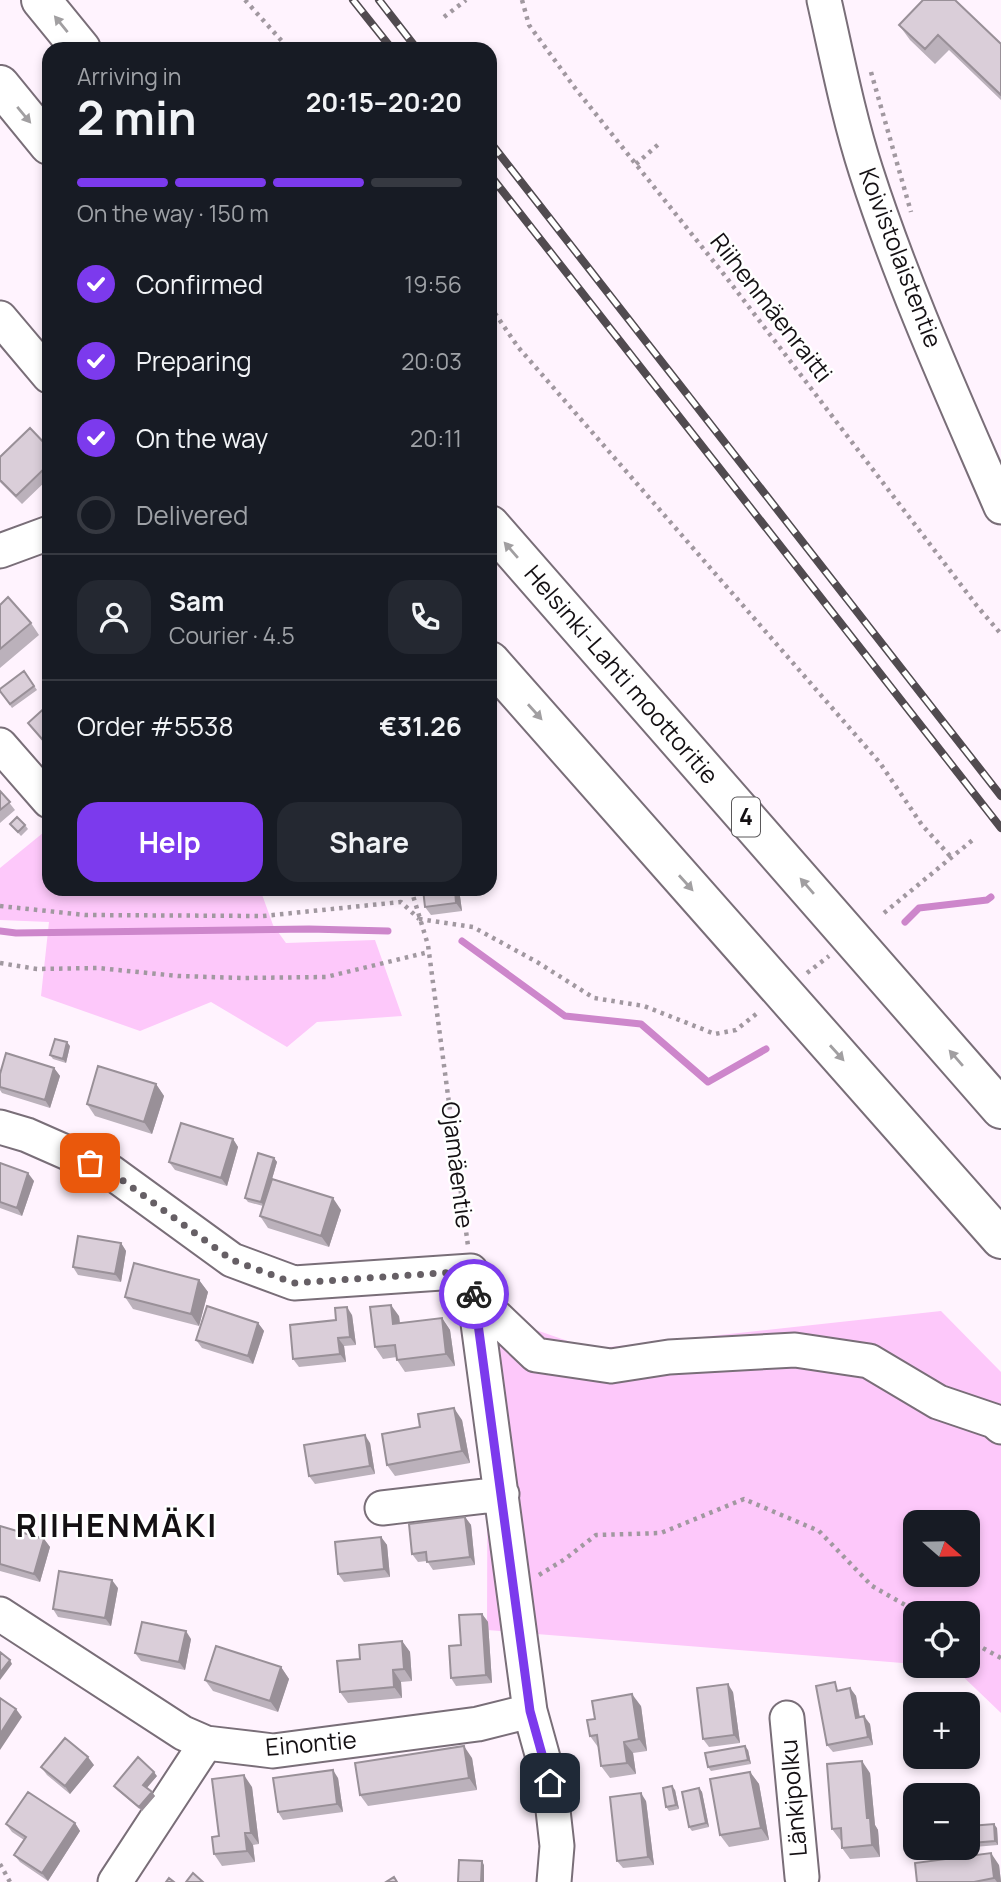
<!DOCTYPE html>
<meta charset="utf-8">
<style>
body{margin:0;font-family:Manrope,sans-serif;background:#242831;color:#f1f3f6;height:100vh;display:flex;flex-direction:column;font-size:26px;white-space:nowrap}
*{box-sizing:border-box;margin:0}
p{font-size:23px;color:#9ea1a6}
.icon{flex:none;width:38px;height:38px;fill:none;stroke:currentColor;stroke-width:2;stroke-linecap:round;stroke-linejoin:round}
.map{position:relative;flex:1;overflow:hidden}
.sheet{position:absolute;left:42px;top:42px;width:455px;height:854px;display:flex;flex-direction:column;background:#171b24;border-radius:21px;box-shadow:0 4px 10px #0003}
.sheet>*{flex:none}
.needle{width:46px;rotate:110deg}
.buttons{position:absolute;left:903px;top:1510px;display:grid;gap:14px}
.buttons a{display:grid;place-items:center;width:77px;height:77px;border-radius:14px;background:#171b24;box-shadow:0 4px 10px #0003;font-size:35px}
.pin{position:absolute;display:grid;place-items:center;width:60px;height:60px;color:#fff;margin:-30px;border-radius:14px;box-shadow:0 4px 10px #0006}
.courier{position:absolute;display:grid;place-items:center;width:70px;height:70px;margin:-35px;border:5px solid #7c3aed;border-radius:50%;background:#fff;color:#222;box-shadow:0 2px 9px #0007}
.summary em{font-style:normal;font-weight:700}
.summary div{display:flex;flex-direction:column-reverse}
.summary{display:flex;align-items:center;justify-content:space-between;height:119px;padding:0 35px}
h1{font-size:46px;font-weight:700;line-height:52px}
.bar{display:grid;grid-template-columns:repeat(4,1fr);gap:10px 7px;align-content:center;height:84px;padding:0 35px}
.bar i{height:9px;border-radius:5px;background:#363941}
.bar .on{background:#7c3aed}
.bar p{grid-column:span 4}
.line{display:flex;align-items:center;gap:18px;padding:0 35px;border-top:2px solid #363941}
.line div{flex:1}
.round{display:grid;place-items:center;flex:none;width:74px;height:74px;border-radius:21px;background:#242831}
ol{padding:0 35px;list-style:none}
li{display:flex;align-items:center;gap:21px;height:77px}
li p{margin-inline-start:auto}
li .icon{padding:7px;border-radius:50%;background:#7c3aed;color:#fff;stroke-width:4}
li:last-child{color:#9ea1a6}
li i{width:38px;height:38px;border:4px solid #363941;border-radius:50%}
.cta{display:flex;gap:14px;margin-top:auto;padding:14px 35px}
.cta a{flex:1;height:80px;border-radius:21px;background:#7c3aed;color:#fff;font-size:28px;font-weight:700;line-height:80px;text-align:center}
.cta a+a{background:#242831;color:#f1f3f6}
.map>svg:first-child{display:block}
.green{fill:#fdc8fa;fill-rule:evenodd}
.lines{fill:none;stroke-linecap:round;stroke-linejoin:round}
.stream{stroke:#cd86cb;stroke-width:7}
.minor-casing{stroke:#796e78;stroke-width:37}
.highway-casing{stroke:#796e78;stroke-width:42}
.path{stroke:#a198a0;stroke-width:4.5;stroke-dasharray:3.5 5;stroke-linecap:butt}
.minor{stroke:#fff;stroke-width:33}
.highway{stroke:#fff;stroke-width:38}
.rail-casing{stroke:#514b50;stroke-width:8}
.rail{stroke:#fff;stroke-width:5;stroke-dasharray:16;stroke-linecap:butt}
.wall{fill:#bbb1bb}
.shaded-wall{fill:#999098}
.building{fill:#daced9;stroke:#999098;stroke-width:2}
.oneway{fill:#a19fa1}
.done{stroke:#665f65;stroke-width:7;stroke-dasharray:0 12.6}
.route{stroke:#7c3aed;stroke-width:9}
.labels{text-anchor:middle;stroke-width:5;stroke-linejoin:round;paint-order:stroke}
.shield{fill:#fff;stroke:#5a585a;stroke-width:2}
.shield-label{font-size:23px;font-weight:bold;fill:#141013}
.street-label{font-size:24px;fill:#141013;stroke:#fff}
.district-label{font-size:32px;font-weight:bold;letter-spacing:2px;fill:#141013;stroke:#fff}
</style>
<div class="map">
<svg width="1001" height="1882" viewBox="0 0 1001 1882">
<rect width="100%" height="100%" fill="#fff3fe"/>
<path class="green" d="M 49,828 L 49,889 L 260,889 L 273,925 L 286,943 L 375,940 L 402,1016 L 317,1022 L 287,1047 L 211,1002 L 140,1031 L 41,996 L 49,922 L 0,920 L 0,868 Z
M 488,1295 L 533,1329 L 591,1349 L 941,1311 L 1001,1372 L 1001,1713 L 953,1667 L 937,1666 L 968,1666 L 968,1614 L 915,1614 L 915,1664 L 487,1630 ZM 915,1522 L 968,1522 L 968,1575 L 915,1575 Z"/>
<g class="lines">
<path class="stream" d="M 905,922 L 919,908 L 987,900 L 991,897
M 0,931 L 16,933 L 309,929 L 388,931
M 462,941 L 565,1016 L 641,1024 L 708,1082 L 766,1049"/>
<g class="minor-casing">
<path id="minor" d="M 824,0 C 837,57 848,115 866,171 C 903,286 953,396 1001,507
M 0,318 L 49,376
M 0,551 L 49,533
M 0,745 L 49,801
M 0,1127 L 27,1135 L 111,1172 L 232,1260 L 294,1283 L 471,1271 L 530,1711 L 550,1783 L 557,1846 L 554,1882
M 474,1296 L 536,1355 L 611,1366 L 669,1357 L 795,1350 L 869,1361 L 938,1402 L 994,1421 L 1001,1427
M 382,1508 L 502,1494
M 0,1614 L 183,1733 L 206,1743 L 273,1751 L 478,1724 L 530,1711
M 787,1718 L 802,1877
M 115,1882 L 206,1743"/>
</g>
<g class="highway-casing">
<path id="highway" d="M 41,0 L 81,49
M 0,85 L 49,145
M 490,525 L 1001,1109
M 490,661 L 1001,1239"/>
</g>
<path class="path" d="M 245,0 L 289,49
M 522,0 L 529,25 L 575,88 L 726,277 L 977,606 L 1001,634
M 444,17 L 466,0
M 871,72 L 911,212
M 636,164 L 661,142
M 490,306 L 518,347 L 880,763 L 922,825 L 951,857
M 411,889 L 428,945 L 468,1246
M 0,906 L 85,915 L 263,916 L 401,902 L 419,919
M 884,913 L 975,838
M 419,919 L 473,927 L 537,962 L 594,998 L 644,1006 L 715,1034 L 736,1030 L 760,1011
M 0,963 L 37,969 L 98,968 L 178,976 L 243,978 L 326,977 L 429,952
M 807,973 L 829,956
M 539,1575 L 565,1559 L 596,1535 L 661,1533 L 744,1499 L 819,1531 L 872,1586 L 921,1614
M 968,1640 L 1001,1658
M 0,1864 L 10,1882"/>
<use href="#minor" class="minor"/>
<use href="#highway" class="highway"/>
<g class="rail-casing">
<path id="rail" d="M 353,0 L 392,49
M 379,0 L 417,49
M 490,142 L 1001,796
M 490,175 L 1001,828"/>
</g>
<use href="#rail" class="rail"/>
</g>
<path class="wall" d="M 899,25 L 1001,44 L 1001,100 L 949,50 L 935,64 L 910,40 Z
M 49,448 L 49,478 L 22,504 L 0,482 L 0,457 Z
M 0,605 L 31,623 L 39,635 L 0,668 Z
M 24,671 L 37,690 L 12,708 L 0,691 Z
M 49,704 L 49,748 L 28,723 Z
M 0,791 L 15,810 L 0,823 Z
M 10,824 L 25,825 L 28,829 L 21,836 Z
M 459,889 L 462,911 L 431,915 L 425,907 Z
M 70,1046 L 66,1063 L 53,1059 L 50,1055 Z
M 54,1068 L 60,1076 L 50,1108 L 2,1093 L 0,1090 L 0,1074 Z
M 156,1084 L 164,1096 L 152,1134 L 95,1116 L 87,1104 Z
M 233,1139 L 238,1147 L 227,1186 L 175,1170 L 169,1162 Z
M 274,1158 L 277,1162 L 272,1179 L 341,1210 L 329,1247 L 268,1228 L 260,1216 L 263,1206 L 248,1202 L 245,1198 Z
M 0,1163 L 34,1181 L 22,1216 L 0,1208 Z
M 121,1243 L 126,1251 L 121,1282 L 78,1275 L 73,1267 Z
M 199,1280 L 208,1292 L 199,1326 L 133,1309 L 125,1297 Z
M 352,1315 L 356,1345 L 344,1346 L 346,1362 L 299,1367 L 293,1359 L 336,1320 Z
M 399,1316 L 400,1323 L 442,1318 L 450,1330 L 455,1366 L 405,1372 L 397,1360 L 397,1357 L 383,1359 L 375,1347 Z
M 258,1323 L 264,1331 L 253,1364 L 202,1348 L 196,1340 Z
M 462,1420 L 470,1463 L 395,1476 L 387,1465 Z
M 370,1443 L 375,1474 L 315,1484 L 309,1476 Z
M 465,1517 L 471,1525 L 475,1565 L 433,1570 L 427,1561 L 418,1562 L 412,1554 Z
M 0,1526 L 44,1539 L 50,1547 L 40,1582 L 0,1571 Z
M 381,1537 L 387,1545 L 390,1577 L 344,1582 L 338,1574 Z
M 118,1588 L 111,1626 L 58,1617 L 53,1609 Z
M 482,1614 L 488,1622 L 492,1683 L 456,1686 L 451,1678 L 461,1645 Z
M 191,1639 L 185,1670 L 141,1661 L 135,1653 Z
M 402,1641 L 410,1652 L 412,1681 L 401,1682 L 402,1698 L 348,1703 L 340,1692 L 360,1659 Z
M 281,1667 L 289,1679 L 278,1712 L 213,1691 L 205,1680 Z
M 850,1688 L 856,1696 L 860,1717 L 870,1724 L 873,1745 L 833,1752 L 827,1745 L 841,1690 Z
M 733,1692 L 740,1743 L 709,1747 L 703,1739 Z
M 641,1706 L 647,1751 L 633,1753 L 636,1774 L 610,1778 L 601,1766 L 599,1747 L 598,1747 L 590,1736 L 595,1719 Z
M 748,1750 L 751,1764 L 711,1771 L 708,1767 Z
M 472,1758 L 477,1790 L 368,1806 L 360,1795 Z
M 94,1765 L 70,1794 L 47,1775 L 41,1767 Z
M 750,1772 L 759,1784 L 769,1840 L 729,1847 L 720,1835 Z
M 870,1773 L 875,1825 L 878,1830 L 880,1857 L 850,1859 L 842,1848 L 842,1841 L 841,1841 L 832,1829 Z
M 157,1776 L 146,1788 L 155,1796 L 142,1811 L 117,1790 L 114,1786 Z
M 338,1778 L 343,1812 L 283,1820 L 278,1812 Z
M 252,1787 L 259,1844 L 253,1845 L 255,1862 L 222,1866 L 214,1854 L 219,1836 Z
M 699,1788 L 702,1792 L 709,1827 L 692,1831 L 689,1827 Z
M 675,1790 L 679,1809 L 669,1811 L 666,1807 Z
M 646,1801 L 654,1865 L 623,1868 L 617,1861 Z
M 75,1823 L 80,1831 L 48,1881 L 20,1862 L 14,1855 L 24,1840 L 12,1832 L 6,1824 Z
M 997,1828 L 998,1845 L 974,1847 L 971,1843 Z
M 999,1865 L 1001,1882 L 917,1882 Z"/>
<path class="shaded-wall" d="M 455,889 L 459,889 L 462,911 L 456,903 Z
M 67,1042 L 70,1046 L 66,1063 L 63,1059 Z
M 54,1068 L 60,1076 L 50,1108 L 45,1100 Z
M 156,1084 L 164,1096 L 152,1134 L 144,1122 Z
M 233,1139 L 238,1147 L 227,1186 L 221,1178 Z
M 274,1158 L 277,1162 L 264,1206 L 261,1202 Z
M 28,1173 L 34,1181 L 22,1216 L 17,1208 Z
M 333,1198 L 341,1210 L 329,1247 L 321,1236 Z
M 121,1243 L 126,1251 L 121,1282 L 115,1274 Z
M 199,1280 L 208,1292 L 199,1326 L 191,1314 Z
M 391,1305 L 399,1316 L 401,1335 L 393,1324 Z
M 347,1307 L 352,1315 L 356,1345 L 350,1337 Z
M 442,1318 L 450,1330 L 455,1366 L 446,1354 Z
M 258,1323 L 264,1331 L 253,1364 L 248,1356 Z
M 338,1338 L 344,1346 L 346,1362 L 340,1354 Z
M 454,1408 L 462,1420 L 470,1463 L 462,1451 Z
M 365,1435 L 370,1443 L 375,1474 L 370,1466 Z
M 465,1517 L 471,1525 L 475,1565 L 470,1557 Z
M 381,1537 L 387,1545 L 390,1577 L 384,1569 Z
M 44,1539 L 50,1547 L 40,1582 L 34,1574 Z
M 112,1580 L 118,1588 L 111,1626 L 105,1618 Z
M 482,1614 L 488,1622 L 492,1683 L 486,1675 Z
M 186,1631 L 191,1639 L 185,1670 L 179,1662 Z
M 402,1641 L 410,1652 L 412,1681 L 404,1669 Z
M 10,1660 L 12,1664 L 0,1680 L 0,1673 Z
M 281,1667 L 289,1679 L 278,1712 L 270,1701 Z
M 393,1670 L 401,1682 L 402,1698 L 394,1687 Z
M 728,1684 L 733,1692 L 740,1743 L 734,1735 Z
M 850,1688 L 856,1696 L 861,1726 L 856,1718 Z
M 632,1694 L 641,1706 L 647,1751 L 639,1739 Z
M 16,1709 L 22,1717 L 0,1750 L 0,1734 Z
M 864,1716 L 870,1724 L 873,1745 L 868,1737 Z
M 624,1742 L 633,1753 L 636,1774 L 627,1763 Z
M 464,1746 L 472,1758 L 477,1790 L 469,1778 Z
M 745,1746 L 748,1750 L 751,1764 L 748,1760 Z
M 88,1757 L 94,1765 L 70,1794 L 65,1786 Z
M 862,1761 L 870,1773 L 875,1825 L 878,1830 L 880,1857 L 872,1845 L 867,1818 Z
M 333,1770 L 338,1778 L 343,1812 L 337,1804 Z
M 154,1772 L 157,1776 L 146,1789 L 143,1785 Z
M 750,1772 L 759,1784 L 769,1840 L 761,1828 Z
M 244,1775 L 252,1787 L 259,1844 L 251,1833 Z
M 672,1786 L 675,1790 L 679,1809 L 676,1805 Z
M 699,1788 L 702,1792 L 709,1827 L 706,1823 Z
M 152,1792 L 155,1796 L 142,1811 L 139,1807 Z
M 641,1793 L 646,1801 L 654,1865 L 648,1857 Z
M 75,1823 L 80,1831 L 48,1881 L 42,1873 Z
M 994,1824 L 997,1828 L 998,1845 L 995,1841 Z
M 245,1833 L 253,1845 L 255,1862 L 247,1851 Z
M 991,1853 L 999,1865 L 1001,1882 L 997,1882 L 994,1878 Z
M 482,1861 L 484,1865 L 484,1882 L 481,1882 Z"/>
<path class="building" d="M 923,0 L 955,0 L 1001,44 L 1001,95 L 938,35 L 925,49 L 899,25 Z
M 30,428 L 49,448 L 49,457 L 44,462 L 47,466 L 16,496 L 0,480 L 0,457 Z
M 8,597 L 31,623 L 0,649 L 0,605 Z
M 24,671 L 34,686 L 10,704 L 0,691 L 0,689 Z
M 49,704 L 49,747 L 28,723 Z
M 0,791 L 10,802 L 0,810 Z
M 17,817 L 25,825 L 18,832 L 10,824 Z
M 423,889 L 455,889 L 456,903 L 425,907 Z
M 55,1039 L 67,1042 L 63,1059 L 50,1055 Z
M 6,1053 L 54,1068 L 45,1100 L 0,1087 L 0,1074 Z
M 98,1066 L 156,1084 L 144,1122 L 87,1104 Z
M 181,1123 L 233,1139 L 221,1178 L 169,1162 Z
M 258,1153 L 274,1158 L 261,1202 L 245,1198 Z
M 0,1163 L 28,1173 L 17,1208 L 0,1202 Z
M 272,1179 L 333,1198 L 321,1236 L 260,1216 Z
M 78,1236 L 121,1243 L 115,1274 L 73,1267 Z
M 134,1263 L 199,1280 L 191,1314 L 125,1297 Z
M 391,1305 L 393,1324 L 442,1318 L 446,1354 L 397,1360 L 395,1345 L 375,1347 L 370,1307 Z
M 207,1306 L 258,1323 L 248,1356 L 196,1340 Z
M 347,1307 L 350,1337 L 338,1338 L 340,1354 L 293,1359 L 290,1325 L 336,1320 L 335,1308 Z
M 454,1408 L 462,1451 L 387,1465 L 382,1434 L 420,1427 L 418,1414 Z
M 365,1435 L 370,1466 L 309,1476 L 304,1445 Z
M 465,1517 L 470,1557 L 427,1562 L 426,1552 L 412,1554 L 409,1524 Z
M 0,1526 L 44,1539 L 34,1574 L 0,1564 Z
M 381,1537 L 384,1569 L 338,1574 L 335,1542 Z
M 59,1571 L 112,1580 L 105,1618 L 53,1609 Z
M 482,1614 L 486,1675 L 451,1678 L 449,1646 L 461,1645 L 459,1615 Z
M 142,1622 L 186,1631 L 179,1662 L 135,1653 Z
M 402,1641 L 404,1669 L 393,1670 L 394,1687 L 340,1692 L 337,1661 L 360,1659 L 359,1645 Z
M 216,1646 L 281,1667 L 270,1701 L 205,1680 Z
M 0,1652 L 10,1660 L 0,1673 Z
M 835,1682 L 837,1691 L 850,1688 L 856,1718 L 864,1716 L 868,1737 L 827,1745 L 816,1686 Z
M 728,1684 L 734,1735 L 703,1739 L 697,1688 Z
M 632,1694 L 639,1739 L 624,1742 L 627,1763 L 601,1766 L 597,1735 L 590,1736 L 587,1720 L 595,1719 L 592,1701 Z
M 0,1698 L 16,1709 L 0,1734 Z
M 65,1738 L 88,1757 L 65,1786 L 41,1767 Z
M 464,1746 L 469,1778 L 360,1795 L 355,1763 Z
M 745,1746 L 748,1760 L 708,1767 L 705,1753 Z
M 138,1757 L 154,1772 L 143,1785 L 152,1792 L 139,1807 L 114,1786 Z
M 862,1761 L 867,1818 L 870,1818 L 872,1845 L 842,1848 L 841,1828 L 832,1829 L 827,1764 Z
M 333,1770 L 337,1804 L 278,1812 L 273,1778 Z
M 750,1772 L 761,1828 L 720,1835 L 710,1779 Z
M 244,1775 L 251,1833 L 245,1833 L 247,1851 L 214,1854 L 212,1837 L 219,1836 L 212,1779 Z
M 672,1786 L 676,1805 L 666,1807 L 663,1788 Z
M 699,1788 L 706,1823 L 689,1827 L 682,1792 Z
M 28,1792 L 75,1823 L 42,1873 L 14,1855 L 26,1837 L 6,1824 Z
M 641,1793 L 648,1857 L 617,1861 L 610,1797 Z
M 994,1824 L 995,1841 L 971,1843 L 970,1826 Z
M 991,1853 L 994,1878 L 974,1882 L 917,1882 L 915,1863 Z
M 459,1860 L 482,1861 L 481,1882 L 458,1882 Z
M 193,1873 L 203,1882 L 186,1882 Z
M 394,1877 L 397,1882 L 386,1882 Z
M 169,1878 L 174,1882 L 166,1882 Z"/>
<defs><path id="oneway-solid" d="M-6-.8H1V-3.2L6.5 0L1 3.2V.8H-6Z" transform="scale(1.75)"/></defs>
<g class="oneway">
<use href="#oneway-solid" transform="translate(61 24) rotate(-129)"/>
<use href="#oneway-solid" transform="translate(24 115) rotate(50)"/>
<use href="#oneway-solid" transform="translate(511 550) rotate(-131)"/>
<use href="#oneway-solid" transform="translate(535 712) rotate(48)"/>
<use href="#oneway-solid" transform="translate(686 883) rotate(48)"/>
<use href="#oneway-solid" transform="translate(807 886) rotate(-131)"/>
<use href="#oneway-solid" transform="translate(837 1053) rotate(48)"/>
<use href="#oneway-solid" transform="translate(956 1058) rotate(-131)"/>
</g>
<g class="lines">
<path class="done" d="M 90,1163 L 111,1172 L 232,1260 L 294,1283 L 471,1271 L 474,1294"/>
<path class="route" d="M 474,1294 L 530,1711 L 550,1783"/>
</g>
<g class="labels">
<rect class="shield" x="732" y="797.5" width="28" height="39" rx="5"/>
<g class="shield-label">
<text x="746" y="825">4</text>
</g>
<g class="street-label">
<text transform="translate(900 258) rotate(69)" y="8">Koivistolaistentie</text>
<text transform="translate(771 308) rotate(52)" y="8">Riihenmäenraitti</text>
<text transform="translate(621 675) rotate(49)" y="8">Helsinki-Lahti moottoritie</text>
<text transform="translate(457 1165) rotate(83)" y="8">Ojamäentie</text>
<text transform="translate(311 1744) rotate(-5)" y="8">Einontie</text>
<text transform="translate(794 1798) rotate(-95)" y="8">Länkipolku</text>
</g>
<g class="district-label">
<text x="117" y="1537">RIIHENMÄKI</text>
</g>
</g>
</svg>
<div class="buttons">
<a><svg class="needle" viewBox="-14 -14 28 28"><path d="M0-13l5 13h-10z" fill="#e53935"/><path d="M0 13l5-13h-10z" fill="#9ea1a6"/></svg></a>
<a><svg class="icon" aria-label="locate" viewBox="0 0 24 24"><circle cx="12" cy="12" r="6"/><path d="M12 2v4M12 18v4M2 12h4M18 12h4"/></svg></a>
<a>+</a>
<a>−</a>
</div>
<div class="pin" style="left:90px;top:1163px;background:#ea580c"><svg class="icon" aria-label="bag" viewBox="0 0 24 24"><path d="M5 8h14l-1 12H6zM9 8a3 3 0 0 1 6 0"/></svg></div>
<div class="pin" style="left:550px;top:1783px;background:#1f2937"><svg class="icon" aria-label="home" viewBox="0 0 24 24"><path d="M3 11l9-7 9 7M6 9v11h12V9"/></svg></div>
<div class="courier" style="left:474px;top:1294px"><svg class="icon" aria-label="bike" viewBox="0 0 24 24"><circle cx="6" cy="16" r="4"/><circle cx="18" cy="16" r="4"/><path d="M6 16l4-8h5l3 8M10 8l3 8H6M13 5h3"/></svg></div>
<section class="sheet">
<div class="summary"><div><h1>2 min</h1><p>Arriving in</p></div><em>20:15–20:20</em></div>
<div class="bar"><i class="on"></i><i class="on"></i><i class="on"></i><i></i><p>On the way · 150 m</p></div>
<ol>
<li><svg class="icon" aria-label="check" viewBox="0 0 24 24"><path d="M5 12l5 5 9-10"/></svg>Confirmed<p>19:56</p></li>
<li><svg class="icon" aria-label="check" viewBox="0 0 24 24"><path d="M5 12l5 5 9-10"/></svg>Preparing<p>20:03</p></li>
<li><svg class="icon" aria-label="check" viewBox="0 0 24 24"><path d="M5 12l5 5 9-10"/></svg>On the way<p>20:11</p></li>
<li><i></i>Delivered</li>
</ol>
<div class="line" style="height:126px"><a class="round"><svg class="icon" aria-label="person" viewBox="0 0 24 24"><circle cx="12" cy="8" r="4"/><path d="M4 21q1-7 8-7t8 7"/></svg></a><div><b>Sam</b><p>Courier · 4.5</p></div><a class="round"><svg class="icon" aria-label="phone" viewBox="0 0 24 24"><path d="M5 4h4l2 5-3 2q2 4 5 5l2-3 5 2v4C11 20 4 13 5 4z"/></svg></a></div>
<div class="line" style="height:91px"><div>Order #5538</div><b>€31.26</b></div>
<div class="cta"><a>Help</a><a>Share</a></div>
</section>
</div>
